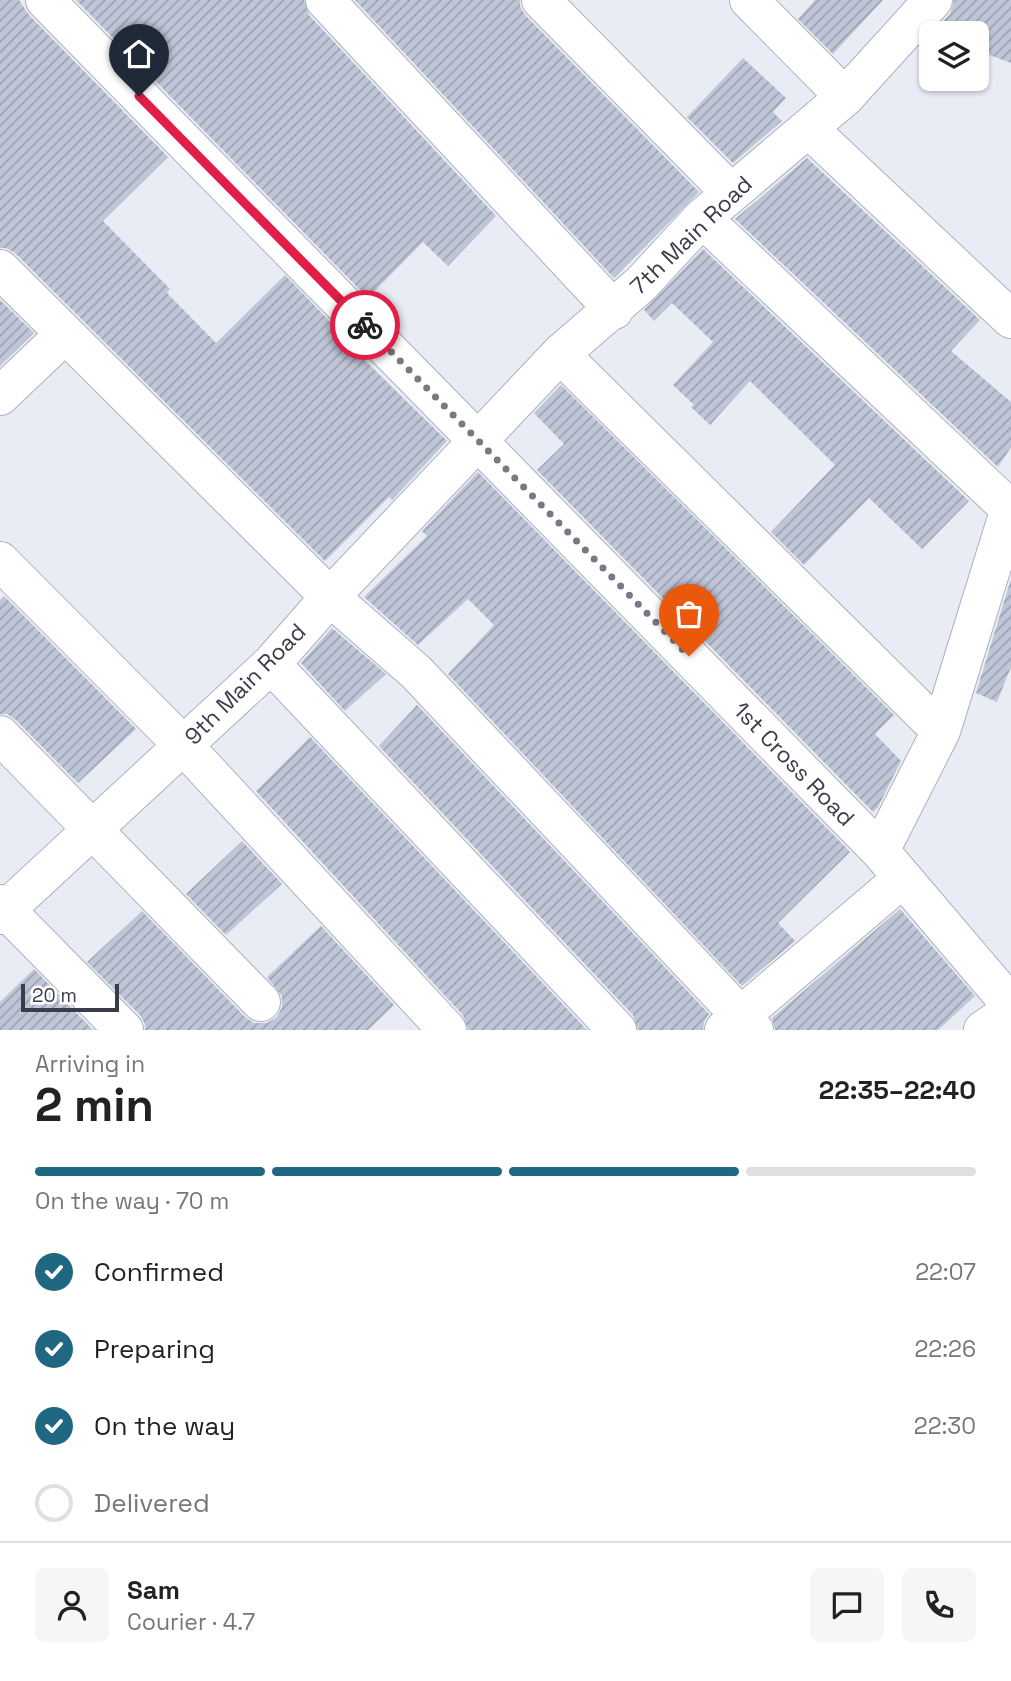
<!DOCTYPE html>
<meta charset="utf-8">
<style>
body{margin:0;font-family:"Space Grotesk",sans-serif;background:#f6f6f6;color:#222;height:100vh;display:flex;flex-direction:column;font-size:26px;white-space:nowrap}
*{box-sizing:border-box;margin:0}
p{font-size:23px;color:#767676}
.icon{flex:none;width:38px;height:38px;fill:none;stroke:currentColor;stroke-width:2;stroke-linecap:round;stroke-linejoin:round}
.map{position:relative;height:1030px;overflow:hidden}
.drawer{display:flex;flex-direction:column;background:#fff;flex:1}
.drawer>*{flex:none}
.tools{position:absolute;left:919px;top:21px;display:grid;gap:14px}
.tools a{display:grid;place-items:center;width:70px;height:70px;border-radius:10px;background:#fff;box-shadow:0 2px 5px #0004;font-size:35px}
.scale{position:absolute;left:21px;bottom:18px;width:98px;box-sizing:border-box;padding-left:7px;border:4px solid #383d49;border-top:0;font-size:19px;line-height:24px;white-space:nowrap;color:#383d49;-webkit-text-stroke:5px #fff;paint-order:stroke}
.pin{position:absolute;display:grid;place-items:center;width:60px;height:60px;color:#fff;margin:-72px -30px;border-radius:50% 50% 50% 0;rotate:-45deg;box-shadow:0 0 7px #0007}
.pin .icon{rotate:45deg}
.courier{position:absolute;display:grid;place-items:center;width:70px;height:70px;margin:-35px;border:5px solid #e11d48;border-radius:50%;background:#fff;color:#222;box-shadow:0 2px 9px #0007}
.headline em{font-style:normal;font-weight:700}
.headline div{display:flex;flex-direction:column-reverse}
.headline{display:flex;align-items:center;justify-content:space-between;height:119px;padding:0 35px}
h1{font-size:46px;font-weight:700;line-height:52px}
.bar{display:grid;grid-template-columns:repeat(4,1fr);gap:10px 7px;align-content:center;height:84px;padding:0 35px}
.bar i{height:9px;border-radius:5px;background:#e0e0e0}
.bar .selected{background:#206882}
.bar p{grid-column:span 4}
.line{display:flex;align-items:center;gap:18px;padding:0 35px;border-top:2px solid #e0e0e0}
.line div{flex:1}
.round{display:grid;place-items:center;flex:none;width:74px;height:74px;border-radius:10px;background:#f6f6f6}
ol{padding:0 35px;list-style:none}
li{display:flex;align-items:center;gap:21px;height:77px}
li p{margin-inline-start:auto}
li .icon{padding:7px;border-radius:50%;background:#206882;color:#fff;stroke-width:4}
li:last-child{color:#767676}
li i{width:38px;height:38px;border:4px solid #e0e0e0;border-radius:50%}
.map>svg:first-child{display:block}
.building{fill:url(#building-hatch)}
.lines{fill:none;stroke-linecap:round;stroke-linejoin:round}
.minor-casing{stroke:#acb1c0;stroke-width:40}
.minor{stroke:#fff;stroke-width:38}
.done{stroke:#767a85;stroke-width:7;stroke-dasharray:0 12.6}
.route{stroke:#e11d48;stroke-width:9}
.labels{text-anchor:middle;stroke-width:6;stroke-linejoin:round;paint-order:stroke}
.street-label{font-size:23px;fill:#383d49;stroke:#fff}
</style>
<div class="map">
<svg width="1011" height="1030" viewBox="0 0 1011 1030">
<defs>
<pattern id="building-hatch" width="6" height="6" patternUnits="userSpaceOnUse" patternTransform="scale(1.75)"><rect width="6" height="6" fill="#bfc6d7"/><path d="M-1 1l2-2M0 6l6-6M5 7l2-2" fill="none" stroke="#9ca2b0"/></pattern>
</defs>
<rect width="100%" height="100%" fill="#eaecf5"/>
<path class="building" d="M 0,0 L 19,0 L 29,15 L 168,157 L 103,221 L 170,289 L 167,293 L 216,343 L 285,275 L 337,329 L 335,331 L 447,441 L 392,500 L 389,497 L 325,561 L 15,253 L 6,248 L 0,248 Z
M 76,0 L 304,0 L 309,15 L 496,216 L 448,266 L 423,242 L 368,298 Z
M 355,0 L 520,0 L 520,6 L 525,15 L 699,192 L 614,278 Z
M 815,0 L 883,0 L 833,54 L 798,19 Z
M 954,0 L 1011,0 L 1011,63 L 976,50 L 976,33 L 932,33 L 950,14 Z
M 743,58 L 786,98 L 773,112 L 782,121 L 733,163 L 687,117 Z
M 807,158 L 980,320 L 951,351 L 1011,402 L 1011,447 L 998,467 L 735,219 Z
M 703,249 L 969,501 L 922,549 L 869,498 L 804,565 L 771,532 L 835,465 L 750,381 L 710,425 L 691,407 L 694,405 L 673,385 L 713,342 L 672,303 L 654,321 L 644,310 Z
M 0,300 L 34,333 L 0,366 Z
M 561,385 L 894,715 L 875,734 L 901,761 L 878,807 L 873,812 L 537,470 L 564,444 L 534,413 Z
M 478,472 L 850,852 L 778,923 L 795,941 L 742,986 L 448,674 L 494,625 L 468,599 L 418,645 L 364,597 L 427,536 L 422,531 Z
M 1011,579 L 1011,667 L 997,702 L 976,693 Z
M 4,596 L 136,729 L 78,783 L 16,720 L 7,714 L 0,714 L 0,600 Z
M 332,628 L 386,674 L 345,711 L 301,663 Z
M 417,705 L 709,1014 L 704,1022 L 703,1030 L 638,1030 L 633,1015 L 379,746 Z
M 310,737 L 587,1030 L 468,1030 L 463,1015 L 256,791 Z
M 242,841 L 282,884 L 226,935 L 186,894 Z
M 900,909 L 975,996 L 938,1030 L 775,1030 L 772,1018 Z
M 142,911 L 245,1017 L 254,1023 L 267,1023 L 277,1017 L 282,1007 L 282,996 L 267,977 L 321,926 L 394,1005 L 368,1030 L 145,1030 L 145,1024 L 140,1015 L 87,962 Z
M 34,969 L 93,1030 L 0,1030 L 0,1002 Z"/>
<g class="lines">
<g class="minor-casing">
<path id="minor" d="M 45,0 L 880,851 L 1011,1005
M 325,0 L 614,310
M 541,0 L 730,192
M 749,0 L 845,97
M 809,129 L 1011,319
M 702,218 L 1010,509
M 0,269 L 330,597 L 416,672 L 754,1030
M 560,354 L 941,731
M 0,396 L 64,335
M 0,561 L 183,745 L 447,1030
M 271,664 L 617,1030
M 0,735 L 261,1002
M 880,851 L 941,731 L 1011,505
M 0,904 L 124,1030
M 0,915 L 271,664 L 330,597 L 560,354 L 641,284 L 702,218 L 845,97 L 933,0
M 724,1030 L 903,878
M 983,1030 L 1011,1011"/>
</g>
<use href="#minor" class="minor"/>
</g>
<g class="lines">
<path class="done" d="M 365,325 L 689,656"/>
<path class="route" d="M 139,96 L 365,325"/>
</g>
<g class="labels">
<g class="street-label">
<text transform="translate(691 235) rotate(-44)" y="8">7th Main Road</text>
<text transform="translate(245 684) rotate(-45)" y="8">9th Main Road</text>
<text transform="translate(794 764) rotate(46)" y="8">1st Cross Road</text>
</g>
</g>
</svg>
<div class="tools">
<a><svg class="icon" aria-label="layers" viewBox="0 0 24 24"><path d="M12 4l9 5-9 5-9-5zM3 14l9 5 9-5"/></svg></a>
</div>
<div class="scale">20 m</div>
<div class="pin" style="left:689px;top:656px;background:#ea580c"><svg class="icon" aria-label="bag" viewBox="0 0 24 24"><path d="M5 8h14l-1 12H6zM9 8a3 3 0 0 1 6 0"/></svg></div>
<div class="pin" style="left:139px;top:96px;background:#1f2937"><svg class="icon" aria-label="home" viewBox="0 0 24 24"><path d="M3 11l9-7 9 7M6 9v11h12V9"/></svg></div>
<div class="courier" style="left:365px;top:325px"><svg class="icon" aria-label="bike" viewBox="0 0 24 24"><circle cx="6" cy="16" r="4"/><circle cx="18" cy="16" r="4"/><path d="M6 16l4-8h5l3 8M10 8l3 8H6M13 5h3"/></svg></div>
</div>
<section class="drawer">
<div class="headline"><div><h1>2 min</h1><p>Arriving in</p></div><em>22:35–22:40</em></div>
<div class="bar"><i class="selected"></i><i class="selected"></i><i class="selected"></i><i></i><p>On the way · 70 m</p></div>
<ol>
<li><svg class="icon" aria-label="check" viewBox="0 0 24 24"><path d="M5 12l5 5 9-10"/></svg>Confirmed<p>22:07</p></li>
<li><svg class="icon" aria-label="check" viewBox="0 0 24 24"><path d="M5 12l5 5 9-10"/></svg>Preparing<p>22:26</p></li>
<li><svg class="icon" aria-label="check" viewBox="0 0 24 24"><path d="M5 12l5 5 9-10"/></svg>On the way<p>22:30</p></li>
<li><i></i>Delivered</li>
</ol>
<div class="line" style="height:126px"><a class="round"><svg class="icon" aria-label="person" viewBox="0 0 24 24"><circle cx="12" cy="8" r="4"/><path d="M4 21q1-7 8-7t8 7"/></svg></a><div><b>Sam</b><p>Courier · 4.7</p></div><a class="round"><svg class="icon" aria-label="chat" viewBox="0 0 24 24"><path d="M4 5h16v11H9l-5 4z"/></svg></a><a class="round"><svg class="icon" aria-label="phone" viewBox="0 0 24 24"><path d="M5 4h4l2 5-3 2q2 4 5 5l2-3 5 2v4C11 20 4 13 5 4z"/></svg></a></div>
</section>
